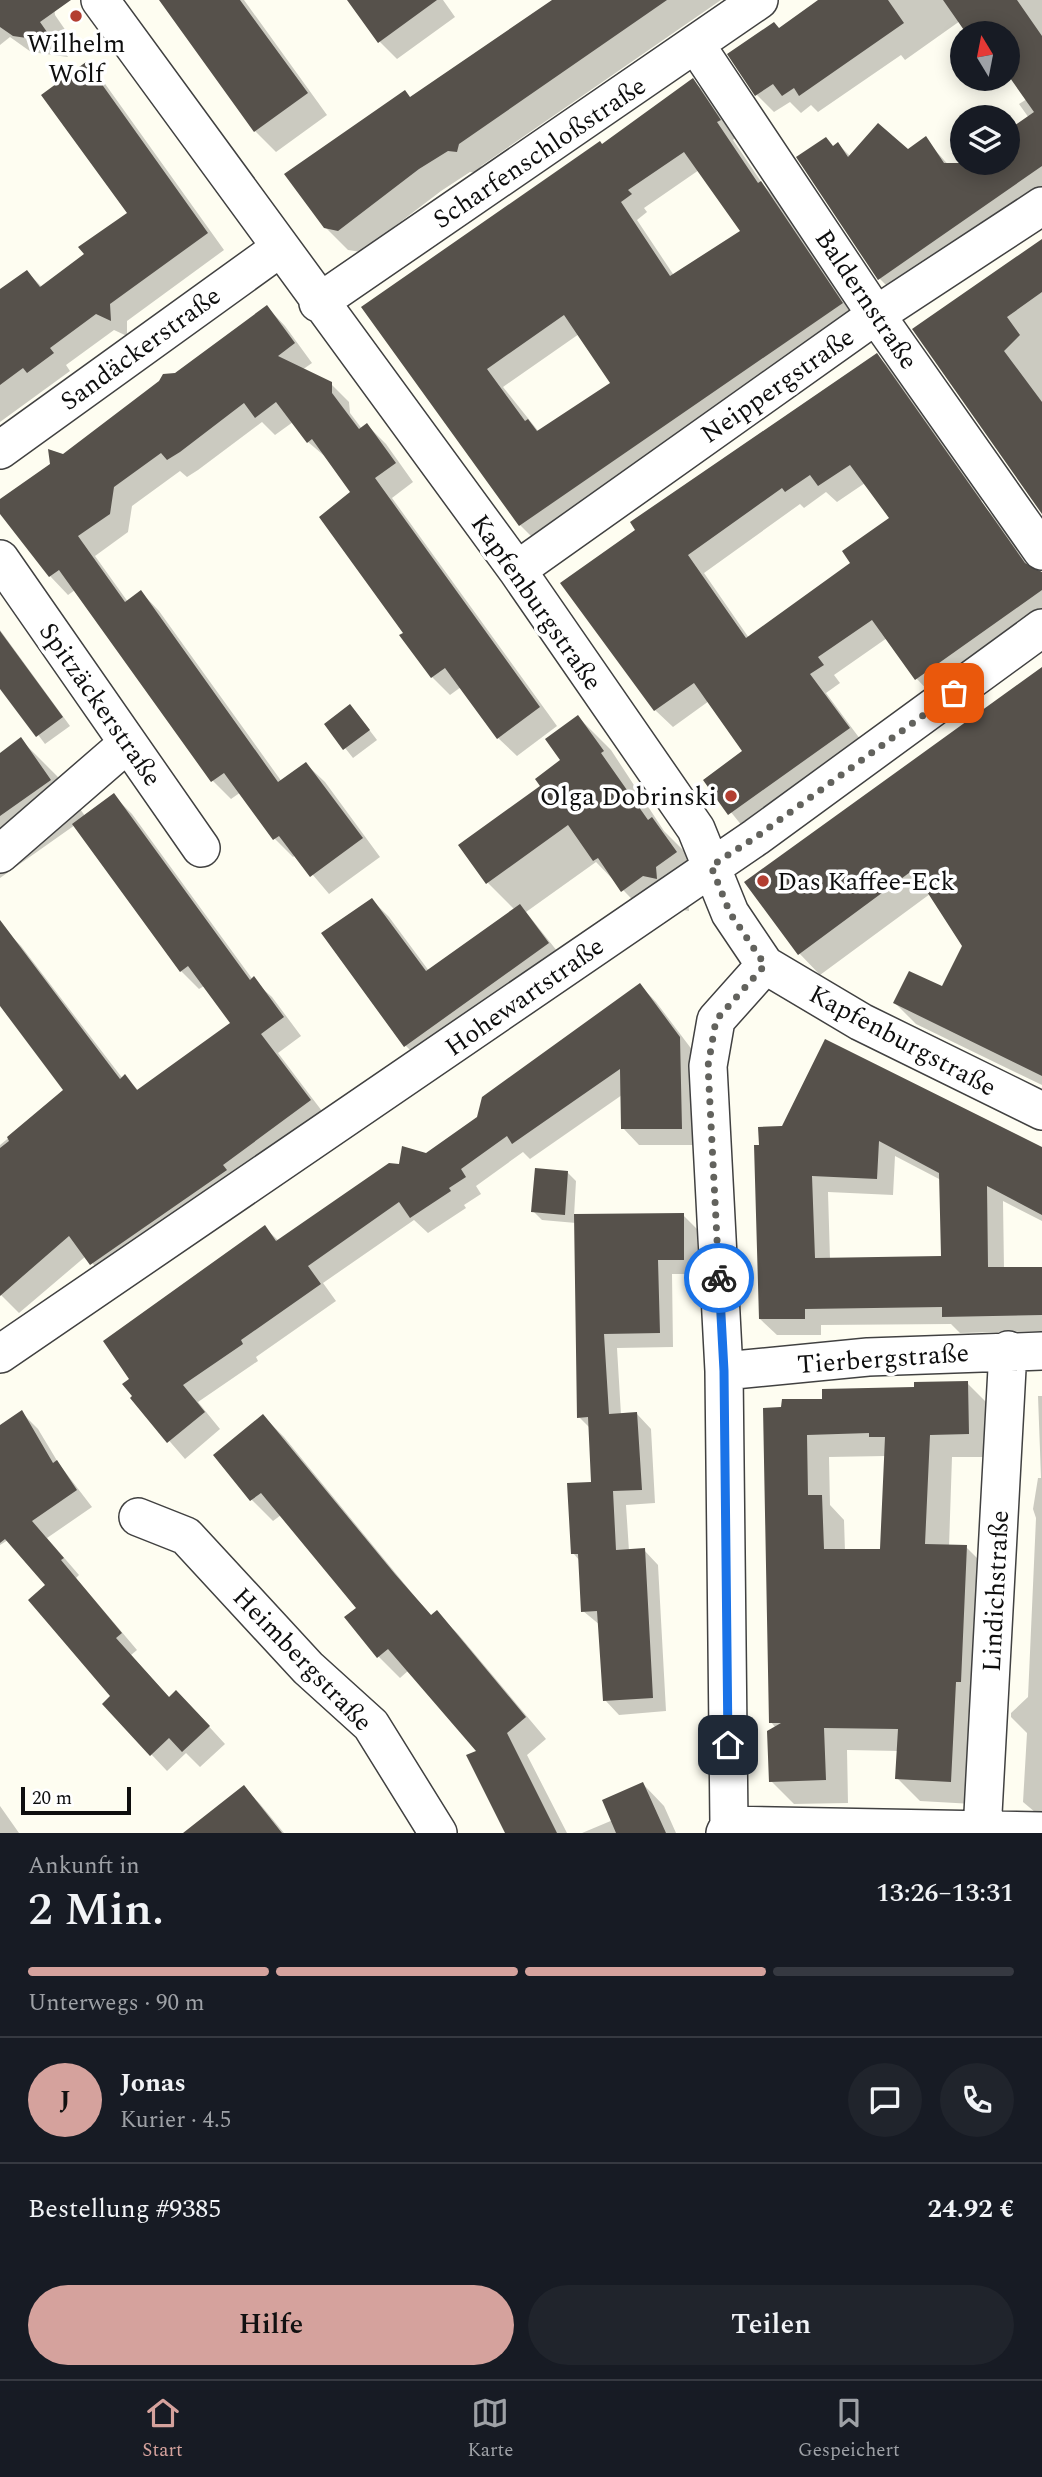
<!DOCTYPE html>
<html lang="de">
<meta charset="utf-8">
<style>
body{margin:0;font-family:Spectral,serif;background:#20242c;color:#f1f3f6;height:100vh;display:flex;flex-direction:column;font-size:26px;white-space:nowrap}
*{box-sizing:border-box;margin:0}
p{font-size:23px;color:#9ea1a6}
.icon{flex:none;width:38px;height:38px;fill:none;stroke:currentColor;stroke-width:2;stroke-linecap:round;stroke-linejoin:round}
.map{position:relative;height:1833px;overflow:hidden}
.sheet{display:flex;flex-direction:column;background:#171b24;flex:1}
.sheet>*{flex:none}
.needle{width:46px;rotate:350deg}
.tools{position:absolute;left:950px;top:21px;display:grid;gap:14px}
.tools a{display:grid;place-items:center;width:70px;height:70px;border-radius:50%;background:#171b24;box-shadow:0 4px 18px #0003;font-size:35px}
.scale{position:absolute;left:21px;bottom:18px;width:110px;box-sizing:border-box;padding-left:7px;border:4px solid #0e0e0e;border-top:0;font-size:19px;line-height:24px;white-space:nowrap;color:#0e0e0e;-webkit-text-stroke:5px #fff;paint-order:stroke}
.pin{position:absolute;display:grid;place-items:center;width:60px;height:60px;color:#fff;margin:-30px;border-radius:14px;box-shadow:0 4px 10px #0006}
.courier{position:absolute;display:grid;place-items:center;width:70px;height:70px;margin:-35px;border:5px solid #1a73e8;border-radius:50%;background:#fff;color:#222;box-shadow:0 2px 9px #0007}
.head em{font-style:normal;font-weight:600}
.head div{display:flex;flex-direction:column-reverse}
.head{display:flex;align-items:center;justify-content:space-between;height:119px;padding:0 28px}
h1{font-size:46px;font-weight:600;line-height:52px}
.bar{display:grid;grid-template-columns:repeat(4,1fr);gap:10px 7px;align-content:center;height:84px;padding:0 28px}
.bar i{height:9px;border-radius:5px;background:#363941}
.bar .on{background:#d5a29d}
.bar p{grid-column:span 4}
.line{display:flex;align-items:center;gap:18px;padding:0 28px;border-top:2px solid #363941}
.line div{flex:1}
.round{display:grid;place-items:center;flex:none;width:74px;height:74px;border-radius:37px;background:#20242c}
.action{display:flex;gap:14px;margin-top:auto;padding:14px 28px}
.action a{flex:1;height:80px;border-radius:42px;background:#d5a29d;color:#111;font-size:28px;font-weight:600;line-height:80px;text-align:center}
.action a+a{background:#20242c;color:#f1f3f6}
.tab-bar{display:flex;justify-content:space-around;align-items:center;height:98px;border-top:2px solid #363941;background:#171b24;font-size:19px;color:#9ea1a6}
.tab-bar a{display:grid;justify-items:center;gap:4px}
.tab-bar .on{color:#d5a29d}
.map>svg:first-child{display:block}
.shadow{fill:#0003;fill-rule:evenodd}
.building{fill:#56514b;fill-rule:evenodd}
.lines{fill:none;stroke-linecap:round;stroke-linejoin:round}
.minor-casing{stroke:#414141;stroke-width:40}
.minor{stroke:#fff;stroke-width:37}
.done{stroke:#62625d;stroke-width:7;stroke-dasharray:0 12.6}
.route{stroke:#1a73e8;stroke-width:9}
.poi-dot{fill:#b33e31;stroke:#fff;stroke-width:2.5}
.labels{text-anchor:middle;stroke-width:7;stroke-linejoin:round;paint-order:stroke}
.poi-label{font-size:26px;fill:#0e0e0e;stroke:#fff}
.street-label{font-size:26px;fill:#0e0e0e;stroke:#fff}
</style>
<div class="map">
<svg width="1042" height="1833" viewBox="0 0 1042 1833">
<rect width="100%" height="100%" fill="#fefdf1"/>
<path class="shadow" d="M 0,0 L 50,0 L 54,6 L 55,15 L 66,31 L 55,39 L 68,57 L 31,52 L 10,37 L 0,45 Z
M 160,0 L 244,0 L 327,115 L 276,152 L 255,131 Z
M 349,0 L 443,0 L 455,17 L 397,59 L 379,41 Z
M 563,0 L 721,0 L 481,166 L 479,173 L 470,172 L 441,191 L 361,252 L 348,250 L 325,227 L 411,98 Z
M 821,0 L 1042,0 L 1042,196 L 897,296 L 879,278 L 834,147 L 838,144 L 851,157 L 908,151 L 925,139 L 953,170 L 963,163 L 1008,163 L 1008,132 L 1029,118 L 1019,104 L 1027,99 L 1008,72 L 1008,33 L 970,33 L 960,21 L 905,60 L 901,55 L 818,112 L 811,105 L 801,113 L 790,102 L 774,112 L 757,95 L 780,29 Z
M 86,64 L 103,81 L 224,250 L 127,321 L 127,336 L 114,330 L 66,365 L 70,371 L 0,422 L 0,291 L 27,272 L 42,287 L 86,254 L 129,214 Z
M 692,80 L 710,97 L 736,137 L 733,140 L 764,186 L 778,200 L 858,320 L 537,542 L 520,525 L 364,307 L 602,146 ZM 699,170 L 742,232 L 675,277 L 637,220 L 647,212 L 644,208 ZM 579,334 L 612,384 L 539,432 L 503,387 Z
M 1042,242 L 1042,435 L 914,329 Z
M 267,307 L 285,326 L 312,363 L 302,370 L 331,384 L 349,402 L 350,413 L 362,429 L 367,425 L 386,444 L 413,482 L 392,498 L 557,726 L 517,756 L 498,738 L 461,687 L 450,695 L 432,677 L 406,633 L 353,493 L 328,459 L 308,442 L 293,422 L 275,435 L 262,422 L 198,470 L 187,477 L 180,471 L 132,506 L 128,532 L 95,556 L 128,602 L 141,592 L 159,611 L 282,782 L 306,764 L 325,782 L 380,857 L 329,894 L 296,855 L 293,857 L 275,839 L 241,792 L 231,799 L 213,781 L 75,590 L 68,595 L 50,576 L 0,508 L 0,501 Z
M 877,355 L 894,373 L 983,499 L 980,502 L 1000,523 L 1035,572 L 1042,573 L 1042,620 L 934,697 L 917,679 L 887,638 L 834,675 L 840,683 L 826,693 L 866,747 L 747,832 L 705,780 L 745,751 L 709,701 L 673,727 L 655,710 L 563,583 ZM 865,483 L 891,519 L 853,564 L 749,638 L 704,573 L 800,504 L 804,508 L 826,492 L 837,502 Z
M 0,630 L 70,726 L 45,744 L 0,684 Z
M 1042,668 L 1042,1085 L 916,1024 L 895,1003 L 943,989 L 964,946 L 930,894 L 820,975 L 799,953 Z
M 358,715 L 377,740 L 353,758 L 326,724 Z
M 578,717 L 611,750 L 664,831 L 685,852 L 709,886 L 688,900 L 689,911 L 677,909 L 656,924 L 596,862 L 526,912 L 565,961 L 422,1062 L 406,1046 L 372,900 L 389,917 L 429,971 L 515,910 L 488,883 L 543,787 L 563,761 Z
M 21,740 L 57,776 L 85,816 L 114,796 L 132,814 L 253,980 L 272,997 L 301,1036 L 278,1053 L 328,1119 L 110,1283 L 86,1256 L 19,1313 L 0,1294 L 0,1145 L 66,1091 L 0,1003 L 0,931 L 3,928 L 21,946 L 123,1079 L 125,1077 L 139,1091 L 233,1023 L 204,986 L 199,989 L 181,971 L 75,825 L 0,878 L 0,755 Z
M 640,985 L 656,1002 L 696,1055 L 697,1145 L 639,1145 L 623,1128 L 622,1095 L 530,1159 L 523,1152 L 476,1186 L 481,1194 L 464,1205 L 466,1208 L 428,1233 L 414,1220 L 323,1283 L 336,1301 L 256,1357 L 258,1361 L 198,1402 L 220,1429 L 185,1459 L 132,1398 L 265,1228 L 279,1241 L 401,1166 L 426,1155 L 478,1118 Z
M 760,1128 L 1042,1149 L 1042,1221 L 1003,1201 L 1004,1269 L 1042,1269 L 1042,1331 L 960,1333 L 951,1324 L 821,1325 L 821,1335 L 777,1335 L 760,1319 ZM 895,1156 L 941,1180 L 943,1258 L 830,1259 L 828,1192 L 893,1195 Z
M 567,1172 L 576,1181 L 574,1216 L 683,1215 L 697,1229 L 698,1274 L 672,1274 L 673,1347 L 617,1348 L 621,1415 L 637,1414 L 651,1429 L 655,1503 L 626,1505 L 629,1551 L 644,1550 L 658,1565 L 666,1711 L 619,1715 L 605,1700 L 600,1625 L 583,1611 L 580,1561 L 573,1553 L 593,1484 L 590,1428 L 579,1417 L 576,1223 L 542,1220 L 533,1211 Z
M 967,1383 L 990,1406 L 991,1457 L 952,1457 L 949,1547 L 966,1547 L 989,1570 L 973,1804 L 920,1801 L 897,1778 L 899,1751 L 847,1750 L 848,1803 L 794,1804 L 771,1781 L 775,1727 L 771,1722 L 765,1410 ZM 886,1456 L 882,1551 L 845,1551 L 844,1520 L 830,1505 L 829,1457 Z
M 1038,1396 L 1042,1396 L 1042,1818 L 1023,1802 L 1027,1733 L 1011,1717 L 1011,1713 L 1028,1697 L 1036,1518 L 1033,1509 L 1038,1478 L 1041,1478 Z
M 22,1413 L 38,1429 L 59,1464 L 92,1507 L 47,1538 L 79,1575 L 76,1578 L 137,1650 L 131,1655 L 170,1698 L 192,1708 L 225,1744 L 200,1767 L 186,1753 L 167,1771 L 151,1754 L 47,1585 L 8,1540 L 0,1545 L 0,1427 Z
M 263,1416 L 284,1437 L 416,1598 L 432,1616 L 437,1613 L 458,1634 L 546,1739 L 527,1755 L 567,1833 L 507,1833 L 479,1751 L 409,1670 L 400,1678 L 379,1657 L 347,1618 L 358,1608 L 281,1515 L 273,1521 L 251,1499 Z
M 643,1784 L 664,1806 L 676,1833 L 582,1833 L 613,1820 Z
M 244,1787 L 260,1804 L 284,1833 L 218,1833 Z
M 0,1806 L 19,1833 L 0,1833 Z"/>
<path class="building" d="M 0,0 L 71,0 L 40,22 L 54,42 L 13,36 L 0,27 Z
M 159,0 L 240,0 L 308,93 L 254,132 Z
M 347,0 L 437,0 L 378,43 Z
M 552,0 L 667,0 L 459,144 L 457,152 L 448,151 L 419,169 L 338,231 L 324,228 L 284,174 L 405,90 L 410,97 Z
M 818,0 L 888,0 L 904,23 L 799,96 L 794,88 L 782,96 L 773,84 L 755,96 L 727,54 L 774,22 L 779,28 Z
M 943,0 L 1017,0 L 1042,36 L 1042,166 L 878,280 L 796,157 L 826,137 L 833,146 L 838,142 L 848,157 L 878,123 L 908,149 L 926,136 L 944,163 L 1008,163 L 1008,130 L 1034,112 L 1008,75 L 1008,33 L 966,33 Z
M 86,62 L 208,233 L 110,304 L 111,321 L 96,314 L 50,348 L 54,353 L 27,373 L 23,368 L 0,385 L 0,289 L 27,270 L 40,287 L 84,254 L 78,247 L 127,213 L 41,95 Z
M 693,78 L 721,120 L 717,122 L 758,183 L 761,181 L 843,303 L 519,526 L 361,307 L 600,141 L 602,144 ZM 684,152 L 740,231 L 670,276 L 621,202 L 632,194 L 628,190 ZM 564,315 L 610,383 L 537,431 L 528,419 L 525,421 L 487,369 Z
M 1042,239 L 1042,292 L 1007,317 L 1020,335 L 1004,351 L 1042,402 L 1042,514 L 912,329 Z
M 267,305 L 295,343 L 278,356 L 332,382 L 332,393 L 359,429 L 367,423 L 396,463 L 375,478 L 540,707 L 497,739 L 445,668 L 431,678 L 399,635 L 403,633 L 319,517 L 350,492 L 312,439 L 307,443 L 276,402 L 255,418 L 244,403 L 180,452 L 167,460 L 161,453 L 114,487 L 110,514 L 78,536 L 125,602 L 141,590 L 278,782 L 306,762 L 363,838 L 310,877 L 279,836 L 273,840 L 224,773 L 211,782 L 59,570 L 49,577 L 0,514 L 0,499 L 50,464 L 48,449 L 63,454 L 159,381 L 163,374 L 175,373 Z
M 877,353 L 1025,563 L 1042,572 L 1042,590 L 915,680 L 872,620 L 818,657 L 824,665 L 810,674 L 850,728 L 728,815 L 703,780 L 742,751 L 694,683 L 654,711 L 560,583 L 635,530 L 630,522 ZM 850,465 L 889,518 L 842,551 L 850,563 L 746,638 L 688,555 L 782,488 L 785,492 L 810,475 L 818,486 Z
M 0,631 L 63,717 L 36,737 L 0,689 Z
M 1042,667 L 1042,1076 L 893,1003 L 909,971 L 942,986 L 962,946 L 913,870 L 798,955 L 744,882 Z
M 350,704 L 370,730 L 343,750 L 324,724 Z
M 578,715 L 604,751 L 601,753 L 648,820 L 652,817 L 677,852 L 656,867 L 657,879 L 643,876 L 621,892 L 598,858 L 593,861 L 568,825 L 486,884 L 458,845 L 540,786 L 535,779 L 560,760 L 545,739 Z
M 21,737 L 51,780 L 0,816 L 0,753 Z
M 114,793 L 250,980 L 254,976 L 284,1017 L 261,1034 L 311,1100 L 223,1165 L 227,1170 L 90,1265 L 69,1236 L 0,1296 L 0,1148 L 9,1141 L 7,1137 L 63,1090 L 0,1006 L 0,920 L 120,1079 L 125,1074 L 137,1090 L 230,1023 L 188,966 L 180,972 L 72,824 Z
M 372,898 L 426,971 L 520,904 L 549,943 L 404,1047 L 321,933 Z
M 640,983 L 680,1037 L 682,1129 L 621,1129 L 620,1069 L 512,1144 L 507,1136 L 461,1169 L 466,1177 L 449,1188 L 451,1191 L 410,1218 L 399,1202 L 308,1266 L 321,1284 L 241,1340 L 243,1344 L 183,1385 L 205,1412 L 167,1443 L 130,1398 L 132,1396 L 122,1384 L 129,1379 L 103,1341 L 265,1225 L 276,1241 L 389,1163 L 399,1164 L 402,1146 L 426,1153 L 477,1117 L 482,1097 Z
M 825,1039 L 1042,1147 L 1042,1215 L 987,1186 L 988,1267 L 1042,1267 L 1042,1315 L 942,1317 L 942,1307 L 805,1309 L 805,1319 L 759,1319 L 754,1145 L 759,1145 L 758,1127 L 782,1126 ZM 879,1141 L 939,1173 L 941,1256 L 815,1258 L 812,1176 L 877,1179 Z
M 535,1168 L 568,1171 L 565,1215 L 531,1212 Z
M 684,1213 L 684,1260 L 658,1260 L 660,1333 L 604,1334 L 609,1414 L 637,1412 L 642,1490 L 613,1491 L 616,1550 L 645,1548 L 653,1698 L 603,1701 L 597,1611 L 581,1612 L 578,1554 L 571,1554 L 567,1483 L 591,1482 L 588,1417 L 577,1418 L 574,1214 Z
M 968,1381 L 969,1434 L 930,1435 L 925,1544 L 967,1545 L 961,1682 L 956,1682 L 951,1782 L 895,1779 L 898,1729 L 824,1728 L 826,1780 L 769,1782 L 767,1731 L 781,1723 L 769,1723 L 763,1408 L 781,1407 L 782,1399 L 822,1399 L 822,1389 L 914,1387 L 914,1382 ZM 869,1433 L 869,1437 L 885,1437 L 880,1549 L 824,1549 L 822,1495 L 808,1495 L 807,1435 Z
M 22,1410 L 53,1463 L 57,1460 L 77,1490 L 32,1521 L 64,1558 L 61,1560 L 122,1633 L 116,1638 L 169,1697 L 176,1690 L 210,1726 L 182,1752 L 169,1738 L 150,1756 L 102,1704 L 110,1696 L 28,1600 L 45,1585 L 5,1539 L 0,1543 L 0,1425 Z
M 263,1414 L 395,1574 L 431,1615 L 437,1610 L 526,1717 L 507,1733 L 557,1833 L 505,1833 L 466,1755 L 476,1751 L 388,1649 L 377,1658 L 344,1617 L 356,1608 L 261,1493 L 250,1501 L 213,1455 Z
M 643,1782 L 666,1833 L 616,1833 L 602,1800 Z
M 244,1785 L 282,1833 L 183,1833 Z"/>
<g class="lines">
<g class="minor-casing">
<path id="minor" d="M 100,0 L 517,570 L 696,829 L 730,913 L 765,965 L 861,1022 L 1042,1111
M 696,45 L 876,315 L 1042,551
M 318,303 L 759,0
M 0,450 L 280,248
M 0,559 L 201,848
M 517,570 L 876,315 L 1042,206
M 0,854 L 128,743
M 0,1354 L 756,837 L 1042,628
M 724,1371 L 868,1357 L 1042,1351
M 138,1517 L 186,1536 L 308,1668 L 371,1725 L 438,1833
M 729,1825 L 1042,1831
M 982,1832 L 1008,1350
M 725,1833 L 729,1825 L 724,1371 L 708,1066 L 716,1020 L 765,965"/>
</g>
<use href="#minor" class="minor"/>
</g>
<g class="lines">
<path class="done" d="M 719,1278 L 708,1066 L 716,1020 L 765,965 L 730,913 L 711,866 L 756,837 L 954,693"/>
<path class="route" d="M 719,1278 L 724,1371 L 728,1745"/>
</g>
<g class="poi-dot">
<circle cx="76" cy="16" r="7"/>
<circle cx="731" cy="796" r="7"/>
<circle cx="763" cy="881" r="7"/>
</g>
<g class="labels">
<g class="poi-label">
<text x="76" y="52">Wilhelm<tspan x="76" dy="30">Wolf</tspan></text>
<text x="717" y="805" text-anchor="end">Olga Dobrinski</text>
<text x="777" y="890" text-anchor="start">Das Kaffee-Eck</text>
</g>
<g class="street-label">
<text transform="translate(539 152) rotate(-34)" y="9">Scharfenschloßstraße</text>
<text transform="translate(867 299) rotate(56)" y="9">Baldernstraße</text>
<text transform="translate(140 348) rotate(-36)" y="9">Sandäckerstraße</text>
<text transform="translate(777 385) rotate(-35)" y="9">Neippergstraße</text>
<text transform="translate(537 602) rotate(55)" y="9">Kapfenburgstraße</text>
<text transform="translate(101 704) rotate(55)" y="9">Spitzäckerstraße</text>
<text transform="translate(524 996) rotate(-35)" y="9">Hohewartstraße</text>
<text transform="translate(903 1040) rotate(28)" y="9">Kapfenburgstraße</text>
<text transform="translate(883 1358) rotate(-4)" y="9">Tierbergstraße</text>
<text transform="translate(995 1591) rotate(-87)" y="9">Lindichstraße</text>
<text transform="translate(303 1659) rotate(46)" y="9">Heimbergstraße</text>
</g>
</g>
</svg>
<div class="tools">
<a><svg class="needle" viewBox="-14 -14 28 28"><path d="M0-13l5 13h-10z" fill="#e53935"/><path d="M0 13l5-13h-10z" fill="#9ea1a6"/></svg></a>
<a><svg class="icon" aria-label="layers" viewBox="0 0 24 24"><path d="M12 4l9 5-9 5-9-5zM3 14l9 5 9-5"/></svg></a>
</div>
<div class="scale">20 m</div>
<div class="pin" style="left:954px;top:693px;background:#ea580c"><svg class="icon" aria-label="bag" viewBox="0 0 24 24"><path d="M5 8h14l-1 12H6zM9 8a3 3 0 0 1 6 0"/></svg></div>
<div class="pin" style="left:728px;top:1745px;background:#1f2937"><svg class="icon" aria-label="home" viewBox="0 0 24 24"><path d="M3 11l9-7 9 7M6 9v11h12V9"/></svg></div>
<div class="courier" style="left:719px;top:1278px"><svg class="icon" aria-label="bike" viewBox="0 0 24 24"><circle cx="6" cy="16" r="4"/><circle cx="18" cy="16" r="4"/><path d="M6 16l4-8h5l3 8M10 8l3 8H6M13 5h3"/></svg></div>
</div>
<section class="sheet">
<div class="head"><div><h1>2 Min.</h1><p>Ankunft in</p></div><em>13:26–13:31</em></div>
<div class="bar"><i class="on"></i><i class="on"></i><i class="on"></i><i></i><p>Unterwegs · 90 m</p></div>
<div class="line" style="height:126px"><b class="round" style="background:#d5a29d;color:#111">J</b><div><b>Jonas</b><p>Kurier · 4.5</p></div><a class="round"><svg class="icon" aria-label="chat" viewBox="0 0 24 24"><path d="M4 5h16v11H9l-5 4z"/></svg></a><a class="round"><svg class="icon" aria-label="phone" viewBox="0 0 24 24"><path d="M5 4h4l2 5-3 2q2 4 5 5l2-3 5 2v4C11 20 4 13 5 4z"/></svg></a></div>
<div class="line" style="height:91px"><div>Bestellung #9385</div><b>24.92 €</b></div>
<div class="action"><a>Hilfe</a><a>Teilen</a></div>
</section>
<nav class="tab-bar">
<a class="on"><svg class="icon" aria-label="home" viewBox="0 0 24 24"><path d="M3 11l9-7 9 7M6 9v11h12V9"/></svg>Start</a>
<a><svg class="icon" aria-label="map" viewBox="0 0 24 24"><path d="M3 6l6-2 6 2 6-2v14l-6 2-6-2-6 2zM9 4v14M15 6v14"/></svg>Karte</a>
<a><svg class="icon" aria-label="saved" viewBox="0 0 24 24"><path d="M7 4h10v16l-5-4-5 4z"/></svg>Gespeichert</a>
</nav>
